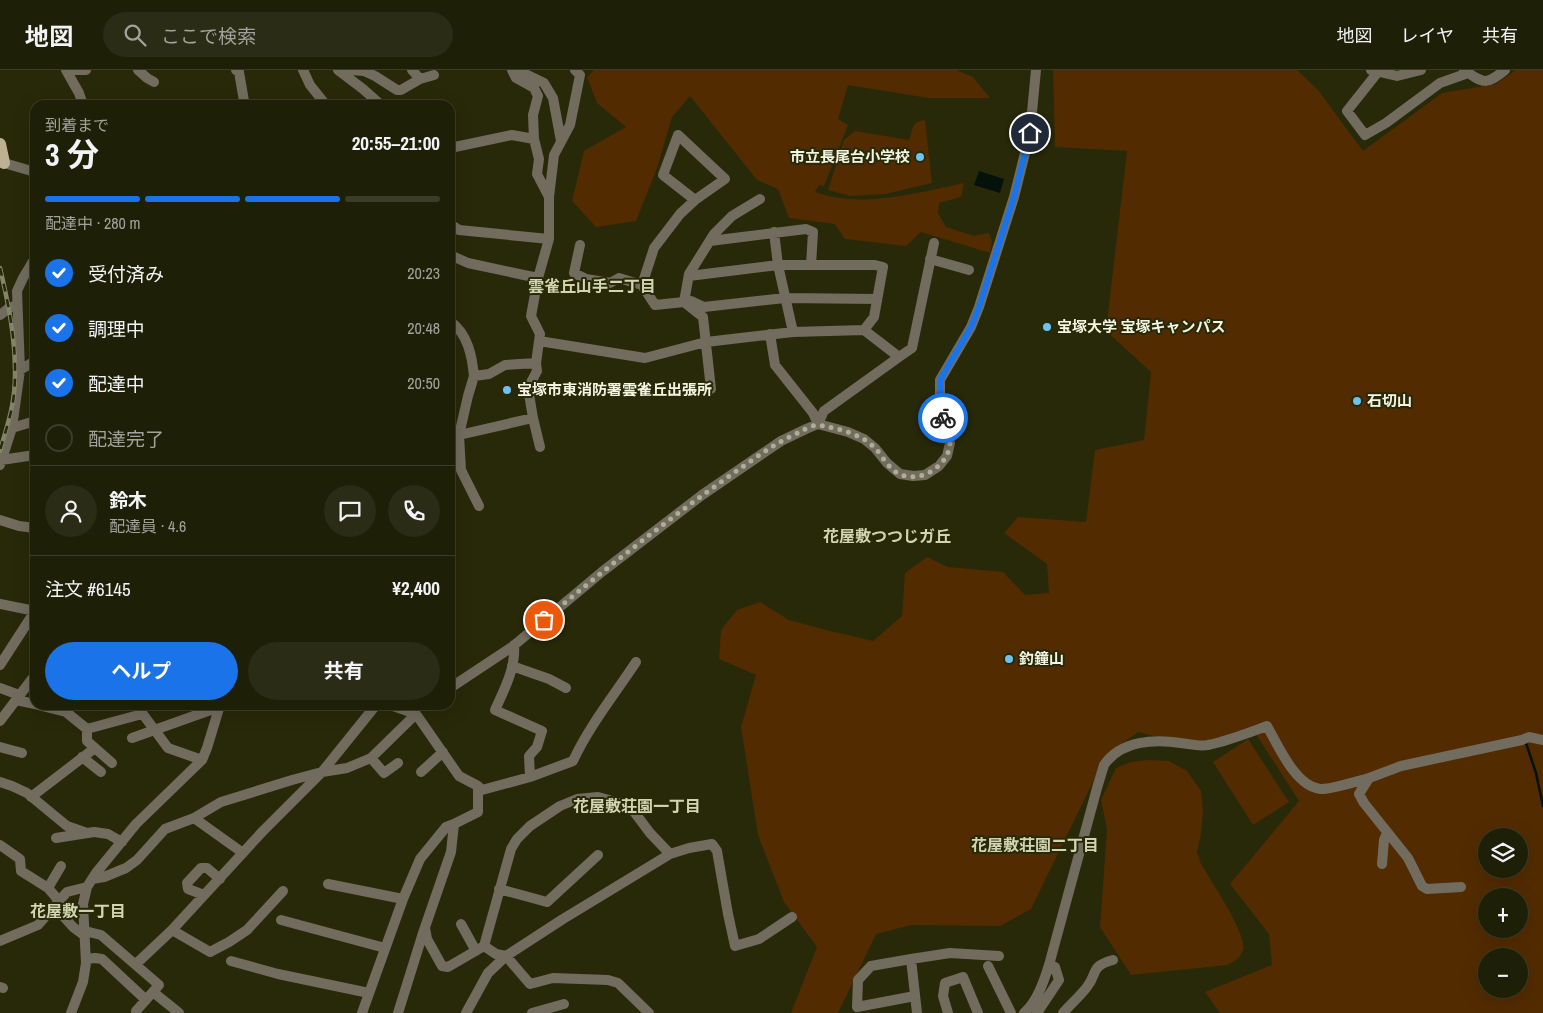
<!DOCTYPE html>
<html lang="ja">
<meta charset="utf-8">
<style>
body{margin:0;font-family:"Archivo Narrow","Noto Sans JP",sans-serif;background:#2b2c15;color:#f1f3f6;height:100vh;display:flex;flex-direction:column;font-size:19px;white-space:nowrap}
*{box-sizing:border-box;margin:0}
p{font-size:16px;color:#a1a29b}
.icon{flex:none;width:28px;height:28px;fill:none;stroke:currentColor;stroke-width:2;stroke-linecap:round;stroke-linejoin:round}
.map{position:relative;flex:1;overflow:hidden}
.panel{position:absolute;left:30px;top:30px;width:425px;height:610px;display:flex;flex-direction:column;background:#1e1f07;border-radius:15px;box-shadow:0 5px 20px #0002,0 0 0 1px #3c3d28}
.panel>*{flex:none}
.controls{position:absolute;left:1478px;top:758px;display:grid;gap:10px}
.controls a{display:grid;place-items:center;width:50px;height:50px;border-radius:50%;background:#1e1f07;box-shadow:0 5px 20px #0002,0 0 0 1px #3c3d28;font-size:25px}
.pin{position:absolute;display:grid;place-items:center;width:42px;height:42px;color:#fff;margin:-21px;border:2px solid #fff;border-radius:50%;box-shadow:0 1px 5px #0007}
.courier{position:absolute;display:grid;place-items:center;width:50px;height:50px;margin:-25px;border:4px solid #1a73e8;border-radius:50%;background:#fff;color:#222;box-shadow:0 1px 6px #0007}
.headline em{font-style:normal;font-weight:700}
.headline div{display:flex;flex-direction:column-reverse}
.headline{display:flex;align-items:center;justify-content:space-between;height:85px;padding:0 15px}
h1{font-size:32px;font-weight:700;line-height:38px}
.bar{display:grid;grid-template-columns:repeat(4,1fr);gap:8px 5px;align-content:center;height:60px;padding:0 15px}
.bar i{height:6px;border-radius:4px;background:#3c3d28}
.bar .active{background:#1a73e8}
.bar p{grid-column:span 4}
.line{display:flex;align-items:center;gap:12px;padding:0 15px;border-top:1px solid #3c3d28}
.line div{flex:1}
.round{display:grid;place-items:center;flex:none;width:52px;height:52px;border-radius:26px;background:#2b2c15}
ol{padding:0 15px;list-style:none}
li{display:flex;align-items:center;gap:15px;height:55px}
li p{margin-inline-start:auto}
li .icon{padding:5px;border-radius:50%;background:#1a73e8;color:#fff;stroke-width:4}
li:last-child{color:#a1a29b}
li i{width:28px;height:28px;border:2px solid #3c3d28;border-radius:50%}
.cta{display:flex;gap:10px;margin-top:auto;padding:10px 15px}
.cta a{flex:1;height:58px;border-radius:30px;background:#1a73e8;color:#fff;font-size:20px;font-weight:700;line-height:58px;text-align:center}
.cta a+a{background:#2b2c15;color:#f1f3f6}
header{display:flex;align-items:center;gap:30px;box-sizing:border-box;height:70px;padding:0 25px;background:#1e1f07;border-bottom:1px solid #3c3d28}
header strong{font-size:24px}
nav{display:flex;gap:28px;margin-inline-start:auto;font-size:18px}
.search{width:350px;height:45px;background:#2b2c15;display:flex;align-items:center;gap:12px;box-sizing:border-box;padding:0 18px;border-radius:28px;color:#a1a29b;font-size:19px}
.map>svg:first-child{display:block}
.green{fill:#522b00;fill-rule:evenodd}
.water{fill:#05120b}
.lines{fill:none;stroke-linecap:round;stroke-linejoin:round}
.stream{stroke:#05120b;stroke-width:2.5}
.minor{stroke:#716c5e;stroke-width:10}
.major{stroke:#bdb093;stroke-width:12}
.rail-casing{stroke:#83856b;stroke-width:4.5}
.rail{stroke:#282909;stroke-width:2.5;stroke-dasharray:8;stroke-linecap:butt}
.done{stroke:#acae96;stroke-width:5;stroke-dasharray:0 9}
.route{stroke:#1a73e8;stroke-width:6}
.poi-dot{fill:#6cc3f2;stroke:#282909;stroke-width:2}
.labels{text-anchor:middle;stroke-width:4;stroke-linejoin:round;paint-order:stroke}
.poi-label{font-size:15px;font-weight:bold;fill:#f3f5e2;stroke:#282909;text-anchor:start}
.neighbourhood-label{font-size:16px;font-weight:bold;fill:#d2d5b0;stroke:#282909}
</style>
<header>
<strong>地図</strong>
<div class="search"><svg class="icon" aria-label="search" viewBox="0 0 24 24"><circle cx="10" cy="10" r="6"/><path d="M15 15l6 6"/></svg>ここで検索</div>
<nav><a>地図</a><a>レイヤ</a><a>共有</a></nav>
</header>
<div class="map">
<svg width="1543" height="943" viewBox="0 0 1543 943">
<rect width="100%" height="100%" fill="#282909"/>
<path class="green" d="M 594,0 L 956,0 L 973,7 L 990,28 L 928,28 L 848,15 L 838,49 L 848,55 L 824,116 L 819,115 L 815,122 C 863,139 916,123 964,113 L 961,127 L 939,133 L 938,143 L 946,157 L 974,166 L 989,163 L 992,171 L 990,183 L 921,162 L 906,176 L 845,169 L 835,154 L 789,148 L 778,119 L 757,110 L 690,26 L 672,47 L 657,98 L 636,151 L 596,157 L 572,131 L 584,81 L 626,57 L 597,33 L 587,7 Z
M 1053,0 L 1297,0 L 1318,20 L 1363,81 L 1442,23 L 1496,14 L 1516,0 L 1543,0 L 1543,943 L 1220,943 L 1205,922 L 1272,895 L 1269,864 L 1230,814 L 1299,731 L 1254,661 L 1208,680 L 1138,662 L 1106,685 L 1031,839 L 1000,856 L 911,855 L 876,864 L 838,943 L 791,943 L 817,877 L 784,832 L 758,765 L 741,657 L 756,605 L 719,589 L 721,560 L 737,540 L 760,532 L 789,550 L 826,560 L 873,571 L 902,546 L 905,503 L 927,487 L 948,497 L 1003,502 L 1025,525 L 1049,523 L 1047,494 L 1004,463 L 1018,447 L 1086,452 L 1095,380 L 1144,370 L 1151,302 L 1106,261 L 1127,81 L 1055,77 ZM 1486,766 L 1519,766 L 1519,799 L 1486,799 ZM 1486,826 L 1519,826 L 1519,859 L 1486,859 ZM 1486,886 L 1519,886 L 1519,919 L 1486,919 Z
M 925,50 L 932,113 L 885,124 L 850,126 L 828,120 L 844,70 L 855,61 L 909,70 C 913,59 912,51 925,50 Z
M 1248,669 L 1289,732 L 1253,755 L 1213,692 Z
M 1148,690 L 1169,691 L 1187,701 L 1201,721 L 1203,741 L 1201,763 L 1197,782 L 1201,794 C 1210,809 1248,866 1243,880 C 1240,889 1235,891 1227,895 L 1131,905 L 1100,857 L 1107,759 L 1101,730 L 1116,698 L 1131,692 Z"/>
<path class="water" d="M 979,101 L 1004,109 L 1000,123 L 974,115 Z"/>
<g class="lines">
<path class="stream" d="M 1526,673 L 1536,703 L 1543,736"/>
<path class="minor" d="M 66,0 L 79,23 L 83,35
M 69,0 L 86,0
M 138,0 L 147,8 L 154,12
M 236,0 L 239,2 L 244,31 L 248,35
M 303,0 L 310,15 L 326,35
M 338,0 L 363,19 L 381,35
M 351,0 L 364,1 L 375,6 L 397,20 L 401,20 L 420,9
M 412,0 L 420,9 L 434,5
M 512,0 L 516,8 L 534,18 L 538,26 L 533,45 L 534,69 L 539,89 L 537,104 L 549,127
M 517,0 L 544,13 L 553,28 L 561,71
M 1371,0 L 1397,6 L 1421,0
M 1464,0 C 1484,14 1486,15 1505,0
M 1378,2 L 1347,41 L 1365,65 L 1386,53 L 1440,13 L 1468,3
M 450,78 L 512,65 L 534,69
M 4,93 L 35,102
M 760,129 L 732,146 L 714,164 L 689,204 L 684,232 L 691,231 L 704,237 L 785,228 L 877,229
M 450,154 L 459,160 L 549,169
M 774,162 L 778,195 L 793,262
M 710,171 L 806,159 L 813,162 L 811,195
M 580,175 L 574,203 L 586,209 L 610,213 L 619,208 L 642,215 L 655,235 L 684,232 L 703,247 L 711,319
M 450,185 L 468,193 L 538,208
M 930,189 L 969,200
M 642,215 L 654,178 L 680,144 L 695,130 L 725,109 L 678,65 L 663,105 L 695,130
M 0,245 L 9,238 L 17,235
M 450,251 C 468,264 472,286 474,306
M 770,264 L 775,295 L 813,343 L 818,354
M 539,271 L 645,288 L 706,272 L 793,262 L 864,260 L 874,247 L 883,197 L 875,195 L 778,195 L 689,206
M 899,287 L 912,278 L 934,173
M 20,300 L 35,291
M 533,348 L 540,377
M 818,354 L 824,341 L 899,287 L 864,260
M 12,358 L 35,351
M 459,365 L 533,348 L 528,318 L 537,301 L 536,293
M 1,390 L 35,385
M 0,395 L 12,358 L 20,300 L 17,221 L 23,208 L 35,188
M 479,436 L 461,400 L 459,365 L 468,326 L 474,306 L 489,304 L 505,295 L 536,293 L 540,264 L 531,246 L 538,208 L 549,169 L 549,127 L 554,85 L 570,55 L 580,5 L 575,0
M 0,450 L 19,456 L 35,458
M 0,534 L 35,541
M 514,575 C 516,598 504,620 495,640 L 542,661 L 537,677 L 529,686 L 530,707
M 0,595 L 35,541
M 512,596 L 549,609 L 566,618
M 0,618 L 19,625
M 450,618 L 512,577 L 603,501 L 702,425 L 781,371 L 806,359 L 818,354 L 848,362 L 864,369 L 875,378 L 887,393 L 900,404 L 913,406 L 925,405 L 939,396 L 947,386 L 950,373 L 947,361 L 940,339 L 940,310 L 971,257 L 979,237 L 1014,127 L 1030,63 L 1036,0
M 16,630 L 35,634
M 38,635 L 66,642 L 87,659
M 136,635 L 168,678 L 202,690
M 390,635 L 416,644 L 459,706 L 478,716 L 478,742 L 454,754 L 451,782 L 423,863 L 398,943
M 0,651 L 35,605
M 132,668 L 219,637 L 211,635
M 0,677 L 22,683
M 82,687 L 101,702
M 371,688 L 384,703 L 398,693
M 112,693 L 87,671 L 87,659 L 142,644
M 421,702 L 443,682
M 0,712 L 12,716 L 27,723 L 67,756 L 87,763
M 478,716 L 482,720 L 530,707 L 573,691 C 589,656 615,624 636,592
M 31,727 L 95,678
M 194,748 L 243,783
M 56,768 L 94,762 L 108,764 L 122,772
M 0,775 L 20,789 L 21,801 L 48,818 L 60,832
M 1382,794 L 1384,770 L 1387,763
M 92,809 L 104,807 L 126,798 L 137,790 L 165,759 L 194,748 L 221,732 L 292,710 L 322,702 L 347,698 L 371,688 L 416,644
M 328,814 L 403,829
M 1461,817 L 1427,819 L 1422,816 L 1408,788 L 1364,733 L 1359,724 L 1369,708 L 1401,696 L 1522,670 L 1529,667 L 1543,670
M 48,818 L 61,796
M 499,819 L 547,832 L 598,785
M 204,825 L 188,819 L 187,813 L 201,798 L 207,798 L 220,809
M 55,837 L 73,857 L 85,866
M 281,850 L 385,878
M 461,854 L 476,881
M 425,858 L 427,869 L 442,896 L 448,897 L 484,876 L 496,884 L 506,886 L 530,914 L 553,908 L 608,910 L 618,913 L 649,943
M 172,860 L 210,882 L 229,872 L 247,860 L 283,821
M 85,861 L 101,865 L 159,915 L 136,941
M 0,871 L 38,855 L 67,822 L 87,817
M 484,876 L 511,779 L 517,769 L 530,756 L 560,736 L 577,729 L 598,727 L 616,732 L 632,739 L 650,763 L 670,784 L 689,778 L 712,774 L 717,781 L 728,844 L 735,876 L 759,869 L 792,847
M 86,889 L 95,888 L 102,889 L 146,930
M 911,889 L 950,883 L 999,886
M 231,891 L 278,904 L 369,923
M 136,894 L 172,860 L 262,762 L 322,702 L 376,635
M 988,896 L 1011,943
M 0,917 L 3,918
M 153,922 L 179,943
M 915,926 L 857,937 L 858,910 L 871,896 L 911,889 L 917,943
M 71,943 L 83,912 L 86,893 L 83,834 L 87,817 L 96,803 L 136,754 L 202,690 L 207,678 L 220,635
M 362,943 L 403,829 L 420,789 L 446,757 L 454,754
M 466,943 L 488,903 L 506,886 L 563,849 L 670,784
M 532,943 L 564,934
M 948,943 L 943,926 L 945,913 L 963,907 L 978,943
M 1024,943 C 1037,932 1044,911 1049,895
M 1037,943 L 1059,910 L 1055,897 L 1049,895 L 1097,718 L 1104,695 C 1121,670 1155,669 1181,673 C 1190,674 1200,677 1208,675 C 1228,671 1248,663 1267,656 C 1278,675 1295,716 1320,719 C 1330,720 1358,711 1369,708
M 1063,943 C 1071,934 1080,926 1087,917 C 1098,903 1090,896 1113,890"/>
<path class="major" d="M 0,74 L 4,93"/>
<g class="rail-casing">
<path id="rail" d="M 0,198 C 10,240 18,281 14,324 C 12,344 5,362 0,381"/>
</g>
<use href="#rail" class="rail"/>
</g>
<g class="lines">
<path class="done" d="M 544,550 C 610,495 677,442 748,393 C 765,381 781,370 800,362 C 805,359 812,355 818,355 C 818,355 824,356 825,356 C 843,360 863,365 876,379 C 883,387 889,399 899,404 C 920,414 949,396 950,373 C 950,365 946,356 943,348"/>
<path class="route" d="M 943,348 L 940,339 L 940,310 L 971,257 L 979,237 L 1014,127 L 1030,63"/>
</g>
<g class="poi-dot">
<circle cx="920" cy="87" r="5"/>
<circle cx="1047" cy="257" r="5"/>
<circle cx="507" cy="320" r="5"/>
<circle cx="1357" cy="331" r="5"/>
<circle cx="1009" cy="589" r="5"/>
</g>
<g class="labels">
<g class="poi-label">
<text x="910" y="92" text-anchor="end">市立長尾台小学校</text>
<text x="1057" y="262">宝塚大学 宝塚キャンパス</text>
<text x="517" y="325">宝塚市東消防署雲雀丘出張所</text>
<text x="1367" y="336">石切山</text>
<text x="1019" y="594">釣鐘山</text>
</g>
<g class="neighbourhood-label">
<text x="592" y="222">雲雀丘山手二丁目</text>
<text x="887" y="472">花屋敷つつじガ丘</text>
<text x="637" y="742">花屋敷荘園一丁目</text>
<text x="1035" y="781">花屋敷荘園二丁目</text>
<text x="78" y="847">花屋敷一丁目</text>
</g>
</g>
</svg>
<div class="controls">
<a><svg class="icon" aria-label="layers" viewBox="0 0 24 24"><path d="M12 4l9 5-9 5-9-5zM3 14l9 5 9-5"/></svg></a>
<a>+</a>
<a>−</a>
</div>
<div class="pin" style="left:544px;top:550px;background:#ea580c"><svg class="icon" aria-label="bag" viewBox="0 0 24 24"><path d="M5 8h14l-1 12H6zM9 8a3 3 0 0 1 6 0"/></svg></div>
<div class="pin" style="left:1030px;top:63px;background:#1f2937"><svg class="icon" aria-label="home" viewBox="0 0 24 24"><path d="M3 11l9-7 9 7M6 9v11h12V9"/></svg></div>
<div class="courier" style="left:943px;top:348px"><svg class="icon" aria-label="bike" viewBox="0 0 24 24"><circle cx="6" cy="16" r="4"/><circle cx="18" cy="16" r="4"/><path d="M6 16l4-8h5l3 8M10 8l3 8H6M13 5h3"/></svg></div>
<section class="panel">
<div class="headline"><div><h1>3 分</h1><p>到着まで</p></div><em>20:55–21:00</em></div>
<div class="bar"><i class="active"></i><i class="active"></i><i class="active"></i><i></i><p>配達中 · 280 m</p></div>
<ol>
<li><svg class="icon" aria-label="check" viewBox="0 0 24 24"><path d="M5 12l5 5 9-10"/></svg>受付済み<p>20:23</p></li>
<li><svg class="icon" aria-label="check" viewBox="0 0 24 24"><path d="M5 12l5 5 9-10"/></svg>調理中<p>20:48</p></li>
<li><svg class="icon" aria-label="check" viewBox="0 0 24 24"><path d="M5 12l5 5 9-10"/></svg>配達中<p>20:50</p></li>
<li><i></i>配達完了</li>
</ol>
<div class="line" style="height:90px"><a class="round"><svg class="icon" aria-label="person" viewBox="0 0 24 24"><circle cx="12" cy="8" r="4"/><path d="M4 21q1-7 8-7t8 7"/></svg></a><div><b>鈴木</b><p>配達員 · 4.6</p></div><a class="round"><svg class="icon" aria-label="chat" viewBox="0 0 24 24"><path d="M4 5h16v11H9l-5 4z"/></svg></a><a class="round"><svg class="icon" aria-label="phone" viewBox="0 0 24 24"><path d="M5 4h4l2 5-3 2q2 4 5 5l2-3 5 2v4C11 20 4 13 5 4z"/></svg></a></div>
<div class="line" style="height:65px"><div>注文 #6145</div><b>¥2,400</b></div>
<div class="cta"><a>ヘルプ</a><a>共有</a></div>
</section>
</div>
